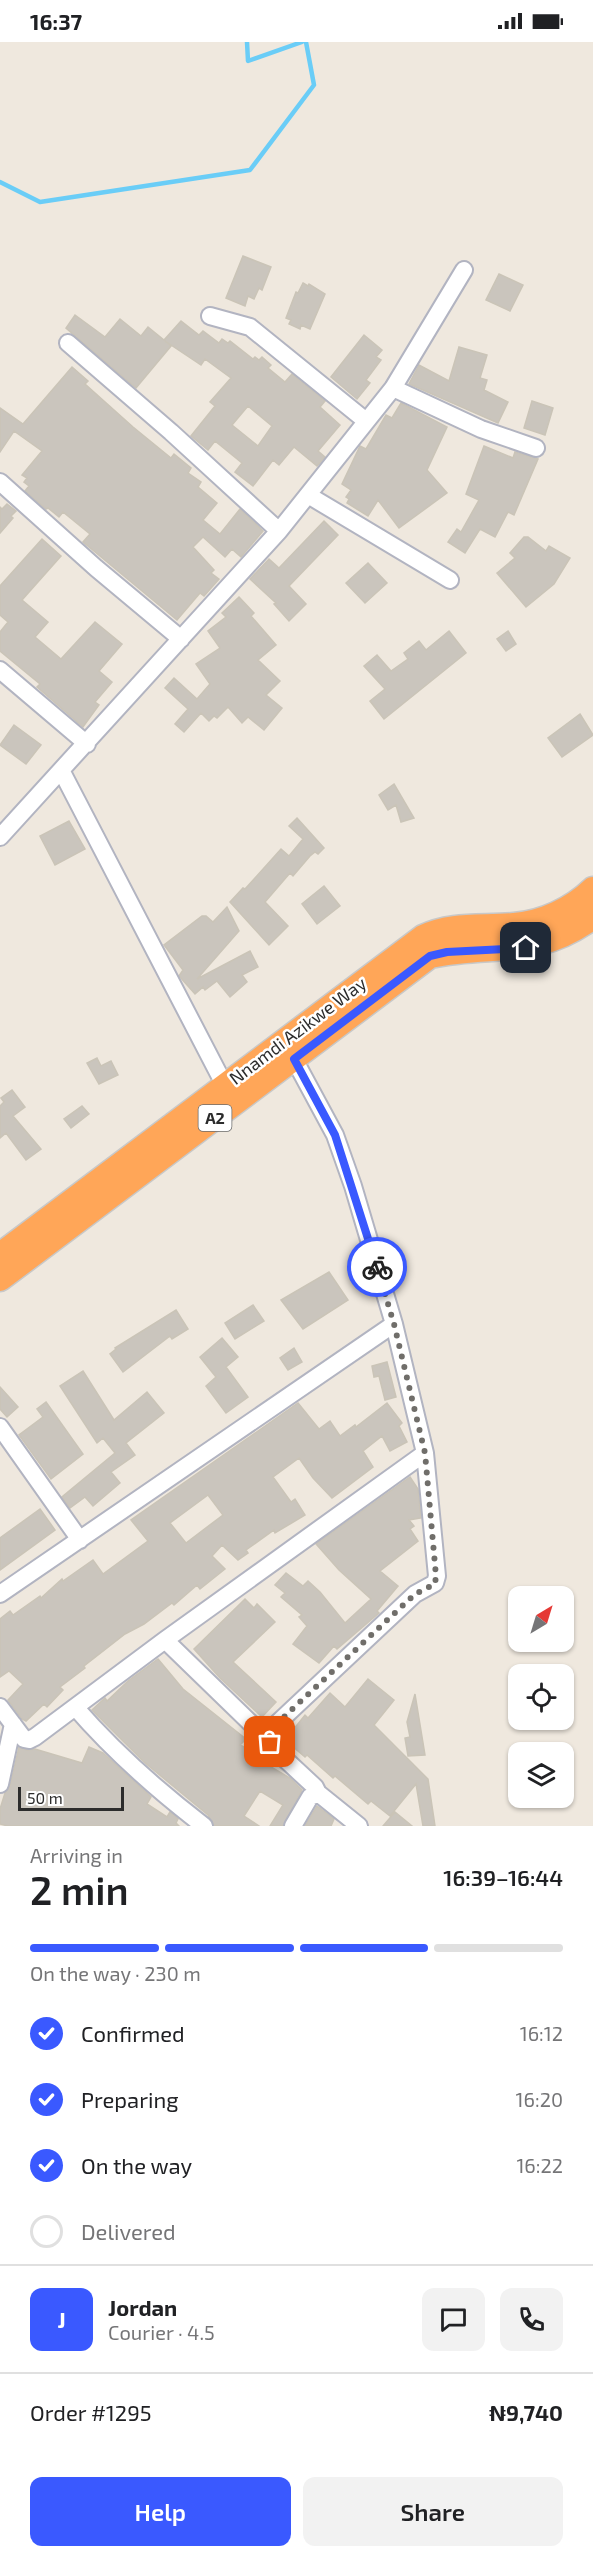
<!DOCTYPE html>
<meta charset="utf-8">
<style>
body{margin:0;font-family:"Exo 2",sans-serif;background:#f2f2f2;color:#202124;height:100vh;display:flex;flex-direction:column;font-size:22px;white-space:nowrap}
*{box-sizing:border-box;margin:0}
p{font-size:20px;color:#757577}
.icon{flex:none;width:33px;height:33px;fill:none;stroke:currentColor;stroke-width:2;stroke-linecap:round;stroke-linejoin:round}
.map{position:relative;height:1784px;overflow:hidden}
.panel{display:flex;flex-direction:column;background:#fff;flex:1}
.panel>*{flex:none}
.needle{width:39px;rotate:38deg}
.buttons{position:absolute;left:508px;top:1544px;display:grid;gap:12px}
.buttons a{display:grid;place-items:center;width:66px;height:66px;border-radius:12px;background:#fff;box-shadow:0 2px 4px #0004;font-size:30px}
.scale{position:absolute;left:18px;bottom:15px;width:106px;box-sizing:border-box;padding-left:6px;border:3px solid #2c2c2c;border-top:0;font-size:16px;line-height:21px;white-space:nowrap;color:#2c2c2c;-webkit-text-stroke:4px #fff;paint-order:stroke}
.pin{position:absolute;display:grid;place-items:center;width:51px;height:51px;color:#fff;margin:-26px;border-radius:12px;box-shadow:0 3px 9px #0006}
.courier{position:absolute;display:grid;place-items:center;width:60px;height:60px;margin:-30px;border:4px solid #3a59ff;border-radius:50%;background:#fff;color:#222;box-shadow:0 2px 8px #0007}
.overview em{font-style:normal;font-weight:600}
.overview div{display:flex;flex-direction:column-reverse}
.overview{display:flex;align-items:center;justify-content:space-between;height:102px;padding:0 30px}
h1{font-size:39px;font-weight:600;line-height:45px}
.bar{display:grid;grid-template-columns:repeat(4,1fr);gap:9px 6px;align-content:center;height:72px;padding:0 30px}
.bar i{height:8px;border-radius:4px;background:#e0e0e0}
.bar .current{background:#3a59ff}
.bar p{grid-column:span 4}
.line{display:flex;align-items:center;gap:15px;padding:0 30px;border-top:2px solid #e0e0e0}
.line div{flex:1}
.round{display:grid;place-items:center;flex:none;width:63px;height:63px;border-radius:12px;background:#f2f2f2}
ol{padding:0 30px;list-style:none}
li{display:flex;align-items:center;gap:18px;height:66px}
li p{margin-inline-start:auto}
li .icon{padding:6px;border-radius:50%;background:#3a59ff;color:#fff;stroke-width:4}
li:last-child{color:#757577}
li i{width:33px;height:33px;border:3px solid #e0e0e0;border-radius:50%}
.primary-button{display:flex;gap:12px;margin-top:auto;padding:12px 30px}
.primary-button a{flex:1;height:69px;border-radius:12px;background:#3a59ff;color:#fff;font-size:24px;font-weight:600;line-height:69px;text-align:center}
.primary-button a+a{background:#f2f2f2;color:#202124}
.status{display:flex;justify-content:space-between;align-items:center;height:42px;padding:0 30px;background:#fff;direction:ltr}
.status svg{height:16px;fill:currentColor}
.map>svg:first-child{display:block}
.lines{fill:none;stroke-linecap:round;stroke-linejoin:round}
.stream{stroke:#6acdf7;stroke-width:4.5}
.building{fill:#cac5bd;stroke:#cac4b7;stroke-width:1.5;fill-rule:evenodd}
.minor-casing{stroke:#b2b4c1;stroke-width:20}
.highway-casing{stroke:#c8c8c8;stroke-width:27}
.minor{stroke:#fff;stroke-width:16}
.highway{stroke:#ffa658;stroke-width:24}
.done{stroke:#706e6a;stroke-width:6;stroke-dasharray:0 10.8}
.route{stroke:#3a59ff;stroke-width:8}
.labels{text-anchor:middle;stroke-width:5;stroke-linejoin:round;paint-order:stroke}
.shield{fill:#fff;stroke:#6b6b6b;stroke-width:1.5}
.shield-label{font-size:16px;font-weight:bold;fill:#2c2c2c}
.street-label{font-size:18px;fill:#2c2c2c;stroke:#fff}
</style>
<div class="status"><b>16:37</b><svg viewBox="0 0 49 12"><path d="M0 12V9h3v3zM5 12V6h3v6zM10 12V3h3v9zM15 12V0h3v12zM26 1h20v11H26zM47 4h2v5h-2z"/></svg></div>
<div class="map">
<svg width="593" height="1784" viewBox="0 0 593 1784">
<rect width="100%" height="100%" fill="#efe8de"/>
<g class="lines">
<path class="stream" d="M 247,0 L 248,19 L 302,0
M 0,140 L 40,160 L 250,128 L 314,43 L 306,0"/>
</g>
<path class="building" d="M 243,214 L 271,225 L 262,248 L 259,246 L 254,257 L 248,254 L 245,264 L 226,256 Z
M 499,232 L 523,243 L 510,269 L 486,258 Z
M 303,241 L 308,244 L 309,242 L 325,252 L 310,287 L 301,283 L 300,287 L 289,282 L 291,278 L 286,276 L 296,250 L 298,251 Z
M 75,273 L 105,295 L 120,277 L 141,294 L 148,285 L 164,298 L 181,279 L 199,293 L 203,289 L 219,301 L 222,297 L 228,301 L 230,299 L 253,317 L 255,315 L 259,318 L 262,315 L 271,323 L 268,326 L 285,340 L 292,332 L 325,359 L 320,365 L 340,383 L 318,409 L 325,415 L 317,424 L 294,405 L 279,423 L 273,418 L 253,444 L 235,430 L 242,421 L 215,399 L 208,408 L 191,394 L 215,364 L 210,360 L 231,336 L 205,317 L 201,323 L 165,299 L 171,304 L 136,346 L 66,286 ZM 248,364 L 272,384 L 258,404 L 232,383 Z
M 364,293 L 382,308 L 376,315 L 381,318 L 366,338 L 370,341 L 357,357 L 331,335 Z
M 459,305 L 487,313 L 480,336 L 487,338 L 484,348 L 508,360 L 498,381 L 409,342 L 419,323 L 449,339 Z
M 72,325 L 88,339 L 85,342 L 133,385 L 171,416 L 174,412 L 191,426 L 188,431 L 201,440 L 198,445 L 217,461 L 203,478 L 220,492 L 240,467 L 263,489 L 241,515 L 232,507 L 225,515 L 203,495 L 193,505 L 214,528 L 211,531 L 219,537 L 204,554 L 200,551 L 177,578 L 83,500 L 90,492 L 63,470 L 59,475 L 48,466 L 46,467 L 25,449 L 29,444 L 24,440 L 27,436 L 22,433 L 42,409 L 14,389 L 0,410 L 0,366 L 23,382 Z
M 532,359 L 553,366 L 545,393 L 524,386 Z
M 401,361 L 447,385 L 427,428 L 447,451 L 399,486 L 378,458 L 368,474 L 347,461 L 349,457 L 346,455 L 351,448 L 342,442 L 360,404 L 366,407 L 386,373 L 392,376 Z
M 484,404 L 513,416 L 515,410 L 538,417 L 514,473 L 508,470 L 495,495 L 480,487 L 465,511 L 448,500 L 457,487 L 461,490 L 479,458 L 466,452 Z
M 7,462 L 16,469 L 11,474 L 13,476 L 0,491 L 0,465 L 2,467 Z
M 324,479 L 338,493 L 289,544 L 306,562 L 289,579 L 274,562 L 276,561 L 250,537 L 269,517 L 279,526 Z
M 524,495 L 528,495 L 546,509 L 549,504 L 570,516 L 554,542 L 526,565 L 497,531 L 515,516 L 510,511 Z
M 42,497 L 61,514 L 22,558 L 48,580 L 35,595 L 61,617 L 95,580 L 122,602 L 99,629 L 112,640 L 95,660 L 99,663 L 83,685 L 37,645 L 40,642 L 0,609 L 0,590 L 8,580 L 0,573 L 0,544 Z
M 368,521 L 387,541 L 365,561 L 346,541 Z
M 239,555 L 254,571 L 251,574 L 276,603 L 258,618 L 280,639 L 266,653 L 282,666 L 264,688 L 248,675 L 242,681 L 228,665 L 217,676 L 214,674 L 209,679 L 201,671 L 184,690 L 175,682 L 188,667 L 165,646 L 174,636 L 197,657 L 210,642 L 196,622 L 220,606 L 208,589 L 226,575 L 222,571 Z
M 449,589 L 466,611 L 384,677 L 370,659 L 385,647 L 364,624 L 377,613 L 391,629 L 408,617 L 404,611 L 419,599 L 426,608 Z
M 508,589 L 516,602 L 506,609 L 497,597 Z
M 580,672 L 593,693 L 562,715 L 548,696 Z
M 14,683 L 41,703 L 26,722 L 0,703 Z
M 394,742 L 414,776 L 401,780 L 396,763 L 388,768 L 379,753 Z
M 297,776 L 324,806 L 318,812 L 315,810 L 310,814 L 293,834 L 290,831 L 265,860 L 288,884 L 269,903 L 230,860 L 243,846 L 245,847 L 281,807 L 289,814 L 303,797 L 289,784 Z
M 69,779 L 85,807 L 55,823 L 40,794 Z
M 324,844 L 340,864 L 317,882 L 302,862 Z
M 227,865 L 239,889 L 197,937 L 250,909 L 258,925 L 242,933 L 247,940 L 230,955 L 217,939 L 205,948 L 203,945 L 195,952 L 179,934 L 183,928 L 164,903 L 202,874 L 206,874 L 213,880 Z
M 97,1016 L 101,1024 L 111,1019 L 118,1033 L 99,1042 L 87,1021 Z
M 12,1048 L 25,1065 L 13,1074 L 41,1107 L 26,1118 L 6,1091 L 0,1096 L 0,1064 L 4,1060 L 1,1056 Z
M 82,1064 L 89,1072 L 71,1086 L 64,1077 Z
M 329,1230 L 348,1258 L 303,1287 L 281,1258 Z
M 253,1263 L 264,1279 L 235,1297 L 225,1281 Z
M 176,1268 L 188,1287 L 172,1297 L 170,1294 L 123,1330 L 110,1312 L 116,1307 L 115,1306 Z
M 222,1296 L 238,1315 L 226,1325 L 248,1355 L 226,1371 L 206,1344 L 216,1335 L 200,1315 Z
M 294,1306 L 302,1320 L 288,1328 L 280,1316 Z
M 387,1320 L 396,1355 L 385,1358 L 379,1334 L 374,1335 L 372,1324 Z
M 83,1329 L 114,1378 L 147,1350 L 164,1371 L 126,1401 L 135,1413 L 111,1430 L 120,1441 L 93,1464 L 85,1455 L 70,1466 L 62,1455 L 115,1411 L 103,1396 L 97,1401 L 60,1344 Z
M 0,1345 L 18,1365 L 7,1375 L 0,1367 Z
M 46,1360 L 83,1412 L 51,1437 L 19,1393 L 43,1375 L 37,1367 Z
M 298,1361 L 319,1387 L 330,1379 L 340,1394 L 355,1383 L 356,1385 L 387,1361 L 402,1381 L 399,1384 L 407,1400 L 390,1409 L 382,1394 L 363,1409 L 373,1425 L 332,1456 L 313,1436 L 299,1416 L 273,1435 L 291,1460 L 295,1457 L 305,1473 L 275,1491 L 274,1488 L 246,1508 L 248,1511 L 238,1518 L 222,1503 L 212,1514 L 225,1527 L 200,1547 L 197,1543 L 174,1563 L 172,1561 L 144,1582 L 125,1592 L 84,1624 L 85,1626 L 60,1645 L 63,1648 L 47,1665 L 44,1662 L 26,1679 L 22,1677 L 8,1658 L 23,1642 L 9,1629 L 0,1635 L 0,1577 L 10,1569 L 13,1573 L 40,1554 L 41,1556 L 62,1537 L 63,1539 L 93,1518 L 103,1532 L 148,1499 L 131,1478 ZM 208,1453 L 223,1473 L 186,1501 L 170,1481 Z
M 410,1435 L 418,1447 L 421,1476 L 409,1478 L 414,1484 L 410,1487 L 418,1499 L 380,1529 L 398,1544 L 377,1569 L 379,1571 L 337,1607 L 334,1604 L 319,1621 L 293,1602 L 307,1584 L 299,1575 L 302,1573 L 281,1555 L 285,1551 L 275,1543 L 286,1531 L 303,1544 L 308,1539 L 320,1550 L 345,1581 L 371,1557 L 339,1528 L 316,1502 Z
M 40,1467 L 55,1488 L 0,1528 L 0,1496 Z
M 245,1557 L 254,1566 L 257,1562 L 275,1580 L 233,1620 L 276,1660 L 262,1675 L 220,1636 L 194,1607 Z
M 158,1617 L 183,1647 L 246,1697 L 240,1703 L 272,1719 L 271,1725 L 290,1736 L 302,1748 L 283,1784 L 270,1784 L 283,1763 L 260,1749 L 244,1774 L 259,1784 L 214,1784 L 208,1773 L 144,1720 L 92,1668 L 105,1656 L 107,1659 L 128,1639 Z
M 368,1637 L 394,1658 L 374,1683 L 428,1737 L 435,1784 L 423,1784 L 416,1742 L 390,1774 L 371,1759 L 368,1762 L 335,1734 L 333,1736 L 307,1713 L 305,1715 L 285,1698 L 305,1673 L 308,1676 L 330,1651 L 345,1665 Z
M 415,1652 L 425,1713 L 408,1714 L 405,1696 L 410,1695 L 407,1680 Z
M 19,1705 L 27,1708 L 35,1707 L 82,1721 L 89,1705 L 103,1711 L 151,1755 L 147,1762 L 167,1775 L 170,1770 L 178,1777 L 176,1781 L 179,1784 L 8,1784 L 0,1782 L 0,1767 L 5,1751 L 10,1744 Z
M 317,1764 L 334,1777 L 331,1784 L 305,1784 Z
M 395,1770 L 412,1784 L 383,1784 Z"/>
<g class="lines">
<g class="minor-casing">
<path id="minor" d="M 210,274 L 250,285 L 366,379
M 68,301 L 171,390 L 279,489
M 393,346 L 481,387 L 536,406
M 0,440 L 96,526 L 181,597
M 308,453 L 450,538
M 0,628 L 87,702
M 62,730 L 225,1044
M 0,795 L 279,489 L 393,346 L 464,228
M 0,1385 L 80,1498
M 0,1552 L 394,1282
M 165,1598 L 270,1700
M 0,1665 L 24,1697 L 29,1698 L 35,1695 L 165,1598 L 425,1411
M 75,1665 C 114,1710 157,1748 204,1784
M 0,1742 L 13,1682
M 318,1751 L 359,1784
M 293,1784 L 310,1755 L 318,1751 L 315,1745 L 272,1705 L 269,1689 L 415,1552 L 435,1541 L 437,1534 L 425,1411 L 394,1282 L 353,1144 L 335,1093 L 294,1017"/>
</g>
<g class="highway-casing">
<path id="highway" d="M 0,1213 L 423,895 C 452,881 482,886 514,883 C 543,881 572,867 593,847
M 0,1237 L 430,914 C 494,900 535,918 593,875"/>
</g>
<use href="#minor" class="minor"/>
<use href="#highway" class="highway"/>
</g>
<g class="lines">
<path class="done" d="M 270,1700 L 269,1689 L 415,1552 L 435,1542 L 436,1534 L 425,1411 L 394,1282 L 377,1225"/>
<path class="route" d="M 377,1225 L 335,1093 L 294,1017 L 430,914 L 447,910 L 526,906"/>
</g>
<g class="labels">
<rect class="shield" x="198.5" y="1063" width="33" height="26" rx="4.5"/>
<g class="shield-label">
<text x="215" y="1082">A2</text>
</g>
<g class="street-label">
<text transform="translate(298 989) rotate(-37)" y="6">Nnamdi Azikwe Way</text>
</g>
</g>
</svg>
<div class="buttons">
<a><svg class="needle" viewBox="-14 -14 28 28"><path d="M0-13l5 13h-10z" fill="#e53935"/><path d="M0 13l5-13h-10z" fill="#757577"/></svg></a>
<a><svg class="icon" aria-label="locate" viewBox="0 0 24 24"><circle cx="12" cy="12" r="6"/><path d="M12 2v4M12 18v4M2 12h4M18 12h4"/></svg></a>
<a><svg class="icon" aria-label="layers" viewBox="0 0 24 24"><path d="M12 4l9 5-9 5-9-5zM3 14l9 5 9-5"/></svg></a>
</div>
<div class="scale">50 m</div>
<div class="pin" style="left:270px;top:1700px;background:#ea580c"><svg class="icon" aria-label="bag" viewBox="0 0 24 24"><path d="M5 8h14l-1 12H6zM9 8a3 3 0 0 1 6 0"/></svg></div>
<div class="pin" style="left:526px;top:906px;background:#1f2937"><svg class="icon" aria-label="home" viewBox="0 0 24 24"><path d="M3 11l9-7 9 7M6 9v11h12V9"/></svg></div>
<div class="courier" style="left:377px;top:1225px"><svg class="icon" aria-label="bike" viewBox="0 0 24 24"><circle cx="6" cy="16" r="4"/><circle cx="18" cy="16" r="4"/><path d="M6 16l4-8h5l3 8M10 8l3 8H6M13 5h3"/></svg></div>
</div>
<section class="panel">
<div class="overview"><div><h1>2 min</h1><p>Arriving in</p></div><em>16:39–16:44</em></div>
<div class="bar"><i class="current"></i><i class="current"></i><i class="current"></i><i></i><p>On the way · 230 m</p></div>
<ol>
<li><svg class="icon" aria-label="check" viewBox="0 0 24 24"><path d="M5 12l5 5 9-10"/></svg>Confirmed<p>16:12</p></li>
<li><svg class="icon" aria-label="check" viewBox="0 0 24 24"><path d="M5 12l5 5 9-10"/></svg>Preparing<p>16:20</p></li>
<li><svg class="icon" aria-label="check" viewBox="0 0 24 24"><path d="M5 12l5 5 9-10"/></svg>On the way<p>16:22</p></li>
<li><i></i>Delivered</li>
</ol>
<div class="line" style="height:108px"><b class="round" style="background:#3a59ff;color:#fff">J</b><div><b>Jordan</b><p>Courier · 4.5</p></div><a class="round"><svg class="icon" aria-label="chat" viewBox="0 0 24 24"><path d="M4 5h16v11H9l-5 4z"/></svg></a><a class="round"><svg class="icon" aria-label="phone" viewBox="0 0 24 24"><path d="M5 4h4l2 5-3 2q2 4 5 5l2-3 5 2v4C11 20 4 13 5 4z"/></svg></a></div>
<div class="line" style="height:78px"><div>Order #1295</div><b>₦9,740</b></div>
<div class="primary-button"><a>Help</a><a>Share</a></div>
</section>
